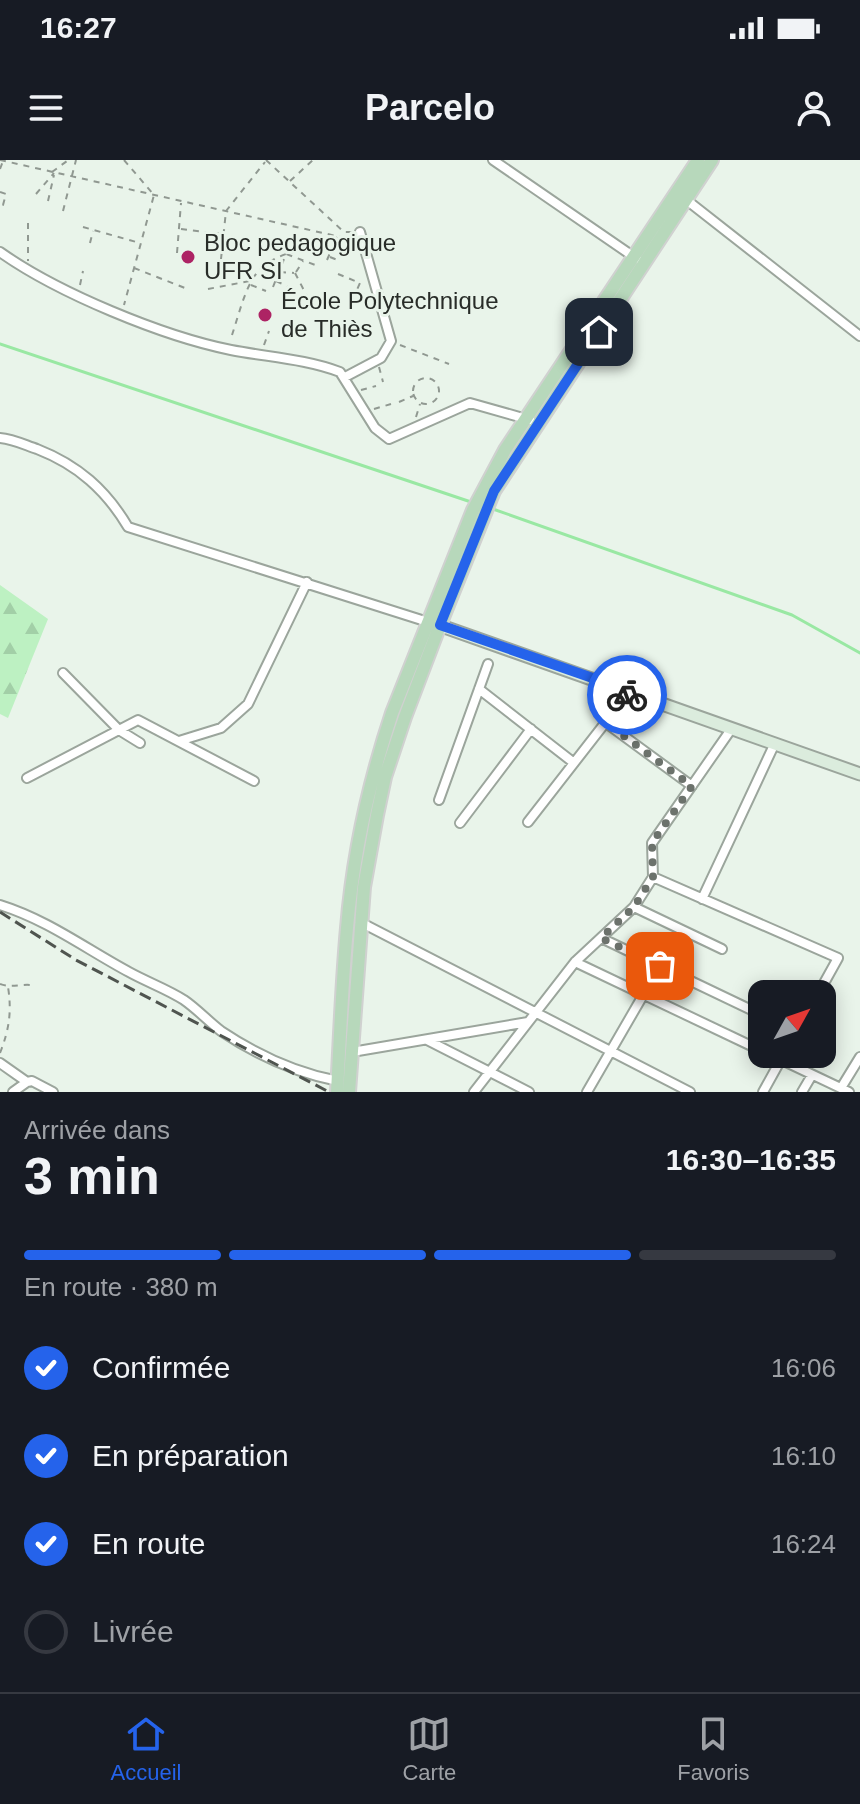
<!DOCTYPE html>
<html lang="fr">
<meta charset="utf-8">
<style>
body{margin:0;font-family:Arial,sans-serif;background:#242831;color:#f1f3f6;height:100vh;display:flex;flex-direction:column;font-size:30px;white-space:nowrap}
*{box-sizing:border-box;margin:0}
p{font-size:26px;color:#9ea1a6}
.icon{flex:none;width:44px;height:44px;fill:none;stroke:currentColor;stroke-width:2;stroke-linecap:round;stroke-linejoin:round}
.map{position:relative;height:932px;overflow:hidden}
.side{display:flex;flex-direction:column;background:#171b24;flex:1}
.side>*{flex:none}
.needle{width:52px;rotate:50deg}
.buttons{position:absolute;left:748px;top:820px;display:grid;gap:16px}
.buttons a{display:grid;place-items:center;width:88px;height:88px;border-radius:16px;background:#171b24;box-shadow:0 4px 20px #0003;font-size:40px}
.pin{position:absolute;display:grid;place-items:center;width:68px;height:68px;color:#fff;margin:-34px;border-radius:16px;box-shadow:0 4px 12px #0006}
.courier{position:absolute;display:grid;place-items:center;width:80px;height:80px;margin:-40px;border:6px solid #2563eb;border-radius:50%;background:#fff;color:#222;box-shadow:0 2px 10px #0007}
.headline em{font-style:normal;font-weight:600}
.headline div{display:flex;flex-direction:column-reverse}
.headline{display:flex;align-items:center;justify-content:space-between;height:136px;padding:0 24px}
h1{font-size:52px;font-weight:600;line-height:60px}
.bar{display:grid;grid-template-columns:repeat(4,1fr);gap:12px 8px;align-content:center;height:96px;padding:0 24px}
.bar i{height:10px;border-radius:6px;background:#363941}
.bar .on{background:#2563eb}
.bar p{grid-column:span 4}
ol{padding:0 24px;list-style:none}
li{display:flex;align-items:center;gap:24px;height:88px}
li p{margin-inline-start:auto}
li .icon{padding:8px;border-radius:50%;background:#2563eb;color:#fff;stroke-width:4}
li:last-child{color:#9ea1a6}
li i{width:44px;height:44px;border:4px solid #363941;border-radius:50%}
.status{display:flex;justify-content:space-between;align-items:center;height:56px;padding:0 40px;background:#171b24;direction:ltr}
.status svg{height:22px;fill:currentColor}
header{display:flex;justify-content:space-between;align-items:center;height:104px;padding:0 24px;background:#171b24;font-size:36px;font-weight:600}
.menu{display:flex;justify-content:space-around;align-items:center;height:112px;border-top:2px solid #363941;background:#171b24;font-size:22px;color:#9ea1a6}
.menu a{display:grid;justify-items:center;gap:4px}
.menu .on{color:#2563eb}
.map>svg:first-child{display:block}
.forest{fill:url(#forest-firs)}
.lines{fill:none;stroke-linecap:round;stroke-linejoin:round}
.stream{stroke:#99e8a3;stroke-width:3}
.street-casing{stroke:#9ba59c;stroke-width:12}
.secondary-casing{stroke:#9ba59c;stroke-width:15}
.primary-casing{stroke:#d0d1d0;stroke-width:16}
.path{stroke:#909891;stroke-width:2;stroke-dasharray:6 6;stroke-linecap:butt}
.street{stroke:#fff;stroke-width:8}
.secondary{stroke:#dbecdd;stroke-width:11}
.primary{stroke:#b7d8bb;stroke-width:12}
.rail{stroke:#4f544f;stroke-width:3;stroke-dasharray:12 6;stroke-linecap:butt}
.done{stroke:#6c726c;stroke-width:8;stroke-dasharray:0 14.4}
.route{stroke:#2563eb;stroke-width:10}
.poi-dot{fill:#ad2364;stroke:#e9f4ea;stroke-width:3}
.labels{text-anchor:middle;stroke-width:6;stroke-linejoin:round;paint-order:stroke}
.poi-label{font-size:24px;fill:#282c28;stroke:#e9f4ea;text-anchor:start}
</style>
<div class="status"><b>16:27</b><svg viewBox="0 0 49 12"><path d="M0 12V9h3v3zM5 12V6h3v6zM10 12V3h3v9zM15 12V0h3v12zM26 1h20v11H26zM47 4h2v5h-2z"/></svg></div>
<header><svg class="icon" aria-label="menu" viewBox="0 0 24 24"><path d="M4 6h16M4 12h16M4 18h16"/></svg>Parcelo<svg class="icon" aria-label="person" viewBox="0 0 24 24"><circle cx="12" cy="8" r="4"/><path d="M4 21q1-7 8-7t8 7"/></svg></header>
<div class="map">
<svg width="860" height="932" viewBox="0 0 860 932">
<defs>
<pattern id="forest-firs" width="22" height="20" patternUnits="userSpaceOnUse" patternTransform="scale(2)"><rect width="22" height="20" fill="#bdf1c2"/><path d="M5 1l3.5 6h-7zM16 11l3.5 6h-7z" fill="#a2cfa7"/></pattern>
</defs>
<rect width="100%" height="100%" fill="#e9f4ea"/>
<path class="forest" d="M 0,425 L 48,459 L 8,558 L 0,554 Z"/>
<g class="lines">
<path class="stream" d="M 0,184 L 474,343
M 493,349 L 792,455 L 860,493"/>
<g class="street-casing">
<path id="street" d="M 493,0 L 637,99
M 684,38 L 860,176
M 0,92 C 58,133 162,176 231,190 C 267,197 306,199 340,212 L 375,268 L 389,279 L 470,243 L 530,260
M 345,217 L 381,198 L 391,181 L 360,72
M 0,278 C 13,279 25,285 37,289 C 78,305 106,330 128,367 L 428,462
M 63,513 L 119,570 L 140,583
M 479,529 L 574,603
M 606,563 L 692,626
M 179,581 L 221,568 L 248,544 L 307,422
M 27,618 L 138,560 L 254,621
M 439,640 L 488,504
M 528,662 L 630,531
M 460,663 L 531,569
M 653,717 L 838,798 L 818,834
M 702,739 L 775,583
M 0,745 C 48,760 86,789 129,812 C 147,822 167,829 184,840 C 197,849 208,861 221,871 C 257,895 296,913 338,921
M 634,747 L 722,789
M 360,762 L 690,932
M 601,778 L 762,855
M 575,802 L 762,891
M 427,880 L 529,932
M 352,892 L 528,862
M 769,894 L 849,932
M 0,903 L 27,922 L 32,921 L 53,932
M 841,928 L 860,897
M 13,932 L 27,922
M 474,932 L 575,802 L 634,747 L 653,717 L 652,683 L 732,568
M 587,932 L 660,806
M 763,932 L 784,894
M 802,932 L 812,915"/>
</g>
<g class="secondary-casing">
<path id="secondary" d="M 433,463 L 860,614"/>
</g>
<g class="primary-casing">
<path id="primary" d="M 337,932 C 340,877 342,822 347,768 C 353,695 369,622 392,553 L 473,350 L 505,290 L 698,0
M 349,932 L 364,727 L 377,655 L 385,617 L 405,557 L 440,465 L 494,331 L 712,0"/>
</g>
<path class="path" d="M 0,0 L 345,78
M 124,0 L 154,35 L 124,145
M 266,0 L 344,72 L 353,72
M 0,9 L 3,1
M 52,12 L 67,1
M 290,21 L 313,0
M 0,32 L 6,34 L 3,45 L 0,44
M 36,34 L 54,13
M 48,41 L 54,15
M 63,51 L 76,0
M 28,63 L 28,101
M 83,67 L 140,83
M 181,69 L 222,74
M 90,83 L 93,71
M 177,93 L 181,43
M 330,97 L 340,101
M 221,99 L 226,51 L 265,2
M 327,100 L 337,77
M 134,108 L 185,128
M 280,112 L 294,113
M 296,112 L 303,101
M 295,113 L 309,140
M 338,114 L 360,123 L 356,132 L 369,136
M 276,121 L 287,126
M 80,125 L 83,111
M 251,125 L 266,131
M 273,127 L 286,94 L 318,106
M 208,129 L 250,121
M 232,175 C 238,157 243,136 252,120 C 266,95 304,85 331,91
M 264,185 L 269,171
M 400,185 L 449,204
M 379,207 L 383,222
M413 231a13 13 0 1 1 26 0a13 13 0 1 1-26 0Z
M 361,230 L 376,226
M 399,242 L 413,236
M 374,249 L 391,244
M 416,257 L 420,244
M 0,824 C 10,828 20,824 31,825
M 0,893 C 9,870 12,852 8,827"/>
<use href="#street" class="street"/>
<use href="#secondary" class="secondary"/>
<use href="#primary" class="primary"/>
<path class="rail" d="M 0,752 L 76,800 L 329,932"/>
</g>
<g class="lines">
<path class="done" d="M 627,535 L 606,563 L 692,626 L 652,683 L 653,717 L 634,747 L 601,778 L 660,806"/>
<path class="route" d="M 599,172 L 494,331 L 440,465 L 630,531 L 627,535"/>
</g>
<g class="poi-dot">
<circle cx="188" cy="97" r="8"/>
<circle cx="265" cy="155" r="8"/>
</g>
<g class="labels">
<g class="poi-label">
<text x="204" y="91">Bloc pedagogique<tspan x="204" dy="28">UFR SI</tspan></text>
<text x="281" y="149">École Polytechnique<tspan x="281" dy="28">de Thiès</tspan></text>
</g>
</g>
</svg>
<div class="buttons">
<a><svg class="needle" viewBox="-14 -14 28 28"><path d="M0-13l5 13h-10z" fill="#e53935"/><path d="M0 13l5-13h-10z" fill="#9ea1a6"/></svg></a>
</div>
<div class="pin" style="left:660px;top:806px;background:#ea580c"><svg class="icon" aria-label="bag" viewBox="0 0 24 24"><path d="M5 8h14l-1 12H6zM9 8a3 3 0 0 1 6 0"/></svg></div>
<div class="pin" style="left:599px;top:172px;background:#1f2937"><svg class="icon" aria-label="home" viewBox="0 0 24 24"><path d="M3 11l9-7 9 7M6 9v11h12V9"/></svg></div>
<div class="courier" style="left:627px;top:535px"><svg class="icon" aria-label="bike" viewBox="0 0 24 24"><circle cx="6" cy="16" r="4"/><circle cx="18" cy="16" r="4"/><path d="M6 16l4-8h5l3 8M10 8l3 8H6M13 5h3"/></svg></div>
</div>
<section class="side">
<div class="headline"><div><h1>3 min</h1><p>Arrivée dans</p></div><em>16:30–16:35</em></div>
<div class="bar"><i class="on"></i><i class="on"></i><i class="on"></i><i></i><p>En route · 380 m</p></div>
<ol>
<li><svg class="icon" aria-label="check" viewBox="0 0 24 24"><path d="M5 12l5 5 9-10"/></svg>Confirmée<p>16:06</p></li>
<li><svg class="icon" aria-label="check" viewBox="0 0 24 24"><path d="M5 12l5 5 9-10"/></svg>En préparation<p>16:10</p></li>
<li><svg class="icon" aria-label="check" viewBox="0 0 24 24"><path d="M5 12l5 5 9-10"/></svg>En route<p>16:24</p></li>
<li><i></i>Livrée</li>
</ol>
</section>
<nav class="menu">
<a class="on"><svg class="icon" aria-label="home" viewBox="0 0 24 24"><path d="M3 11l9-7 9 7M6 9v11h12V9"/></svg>Accueil</a>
<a><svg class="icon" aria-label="map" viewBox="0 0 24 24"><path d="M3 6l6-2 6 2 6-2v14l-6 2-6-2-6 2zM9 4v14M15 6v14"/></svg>Carte</a>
<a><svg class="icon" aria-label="saved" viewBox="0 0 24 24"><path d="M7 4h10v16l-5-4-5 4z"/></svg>Favoris</a>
</nav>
